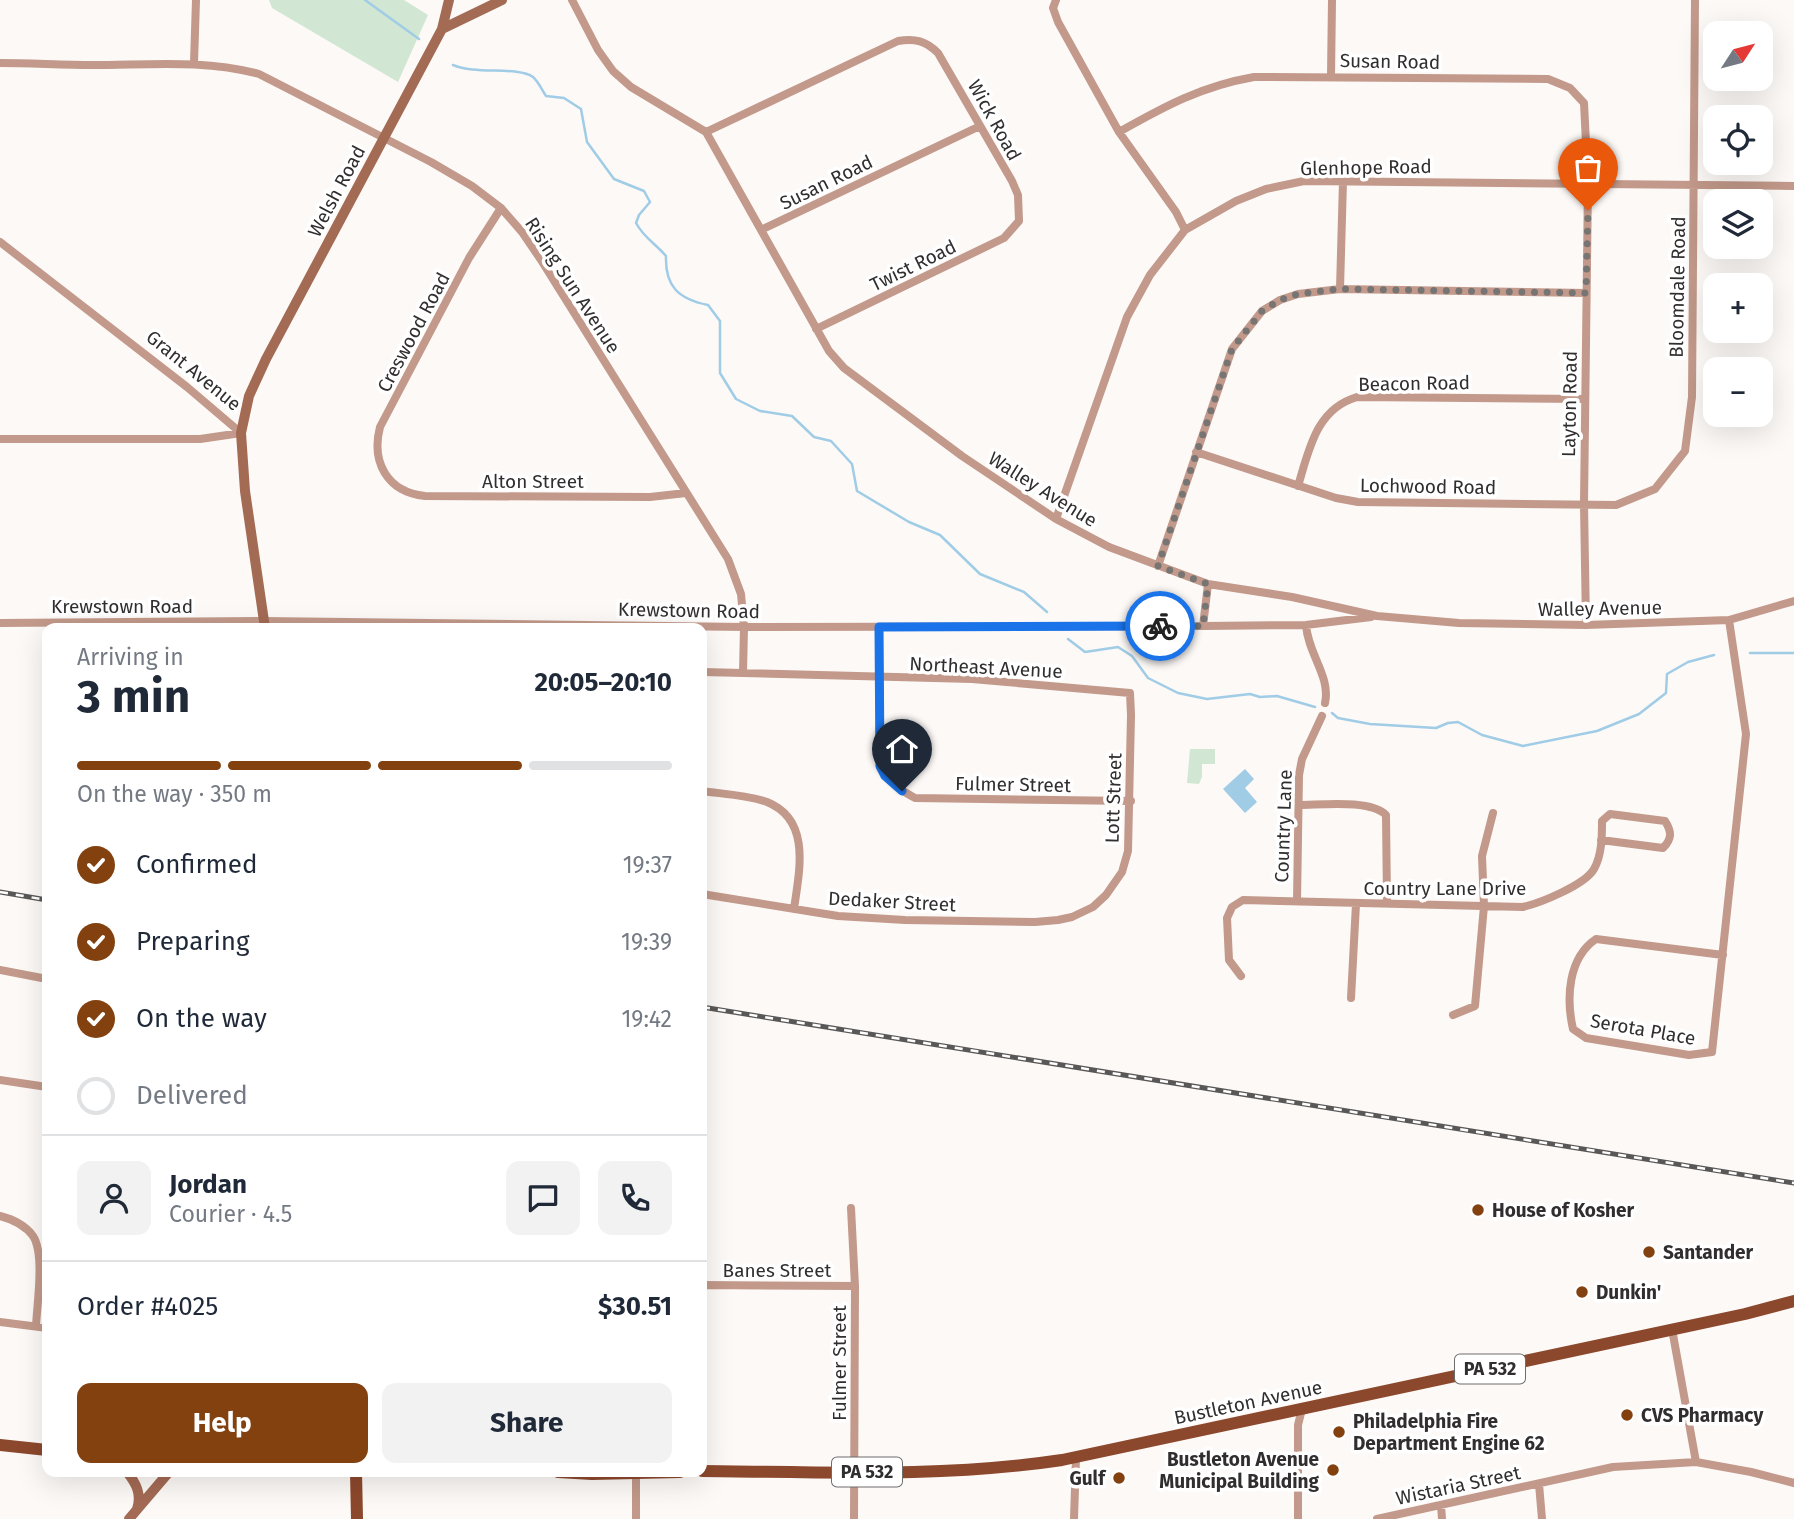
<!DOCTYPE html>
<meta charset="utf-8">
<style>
body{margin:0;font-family:"Fira Sans",sans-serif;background:#f2f2f3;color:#1f2937;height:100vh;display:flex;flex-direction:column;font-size:26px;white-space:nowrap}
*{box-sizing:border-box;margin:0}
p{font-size:23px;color:#747a83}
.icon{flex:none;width:38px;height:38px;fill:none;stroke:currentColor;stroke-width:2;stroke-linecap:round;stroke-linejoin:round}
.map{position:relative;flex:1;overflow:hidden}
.details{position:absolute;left:42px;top:623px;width:665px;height:854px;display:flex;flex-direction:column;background:#fff;border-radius:14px;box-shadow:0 7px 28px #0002}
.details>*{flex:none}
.needle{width:46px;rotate:54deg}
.controls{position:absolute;left:1703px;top:21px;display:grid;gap:14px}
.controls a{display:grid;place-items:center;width:70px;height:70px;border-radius:14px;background:#fff;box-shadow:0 7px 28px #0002;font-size:35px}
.pin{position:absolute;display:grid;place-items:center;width:60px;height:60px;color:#fff;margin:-72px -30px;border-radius:50% 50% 50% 0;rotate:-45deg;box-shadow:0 0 7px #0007}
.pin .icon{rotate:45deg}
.courier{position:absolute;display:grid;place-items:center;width:70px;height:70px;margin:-35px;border:5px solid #1a73e8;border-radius:50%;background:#fff;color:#222;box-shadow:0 2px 9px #0007}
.head em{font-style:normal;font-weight:700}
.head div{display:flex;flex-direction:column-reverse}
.head{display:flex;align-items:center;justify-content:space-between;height:119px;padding:0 35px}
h1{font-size:46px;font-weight:700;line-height:52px}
.bar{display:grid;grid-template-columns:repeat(4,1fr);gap:10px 7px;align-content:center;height:84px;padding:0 35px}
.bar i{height:9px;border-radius:5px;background:#e0e1e3}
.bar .active{background:#83410f}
.bar p{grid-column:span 4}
.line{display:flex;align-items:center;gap:18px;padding:0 35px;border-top:2px solid #e0e1e3}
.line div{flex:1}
.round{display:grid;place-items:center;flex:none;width:74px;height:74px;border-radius:14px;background:#f2f2f3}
ol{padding:0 35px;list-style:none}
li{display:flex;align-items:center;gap:21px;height:77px}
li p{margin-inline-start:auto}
li .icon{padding:7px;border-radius:50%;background:#83410f;color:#fff;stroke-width:4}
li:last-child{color:#747a83}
li i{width:38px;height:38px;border:4px solid #e0e1e3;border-radius:50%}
.cta{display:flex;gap:14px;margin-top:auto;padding:14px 35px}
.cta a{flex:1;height:80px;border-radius:14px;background:#83410f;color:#fff;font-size:28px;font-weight:700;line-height:80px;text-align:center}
.cta a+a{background:#f2f2f3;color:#1f2937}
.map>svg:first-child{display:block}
.green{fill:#d2e7d3}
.water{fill:#a0cce6}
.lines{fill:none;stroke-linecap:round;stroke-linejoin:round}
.stream{stroke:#a0cce6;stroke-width:2.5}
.street{stroke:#c2998a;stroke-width:8}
.secondary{stroke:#a36a54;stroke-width:10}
.primary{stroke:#8c482c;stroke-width:12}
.rail-casing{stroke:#5a5857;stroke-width:5}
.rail{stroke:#fff;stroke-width:2.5;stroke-dasharray:8;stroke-linecap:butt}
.done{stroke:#777574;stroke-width:7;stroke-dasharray:0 12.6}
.route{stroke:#1a73e8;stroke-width:9}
.poi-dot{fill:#83410f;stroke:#fff;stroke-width:2.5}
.labels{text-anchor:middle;stroke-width:7;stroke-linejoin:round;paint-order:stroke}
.shield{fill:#fff;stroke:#6e6d6d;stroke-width:2}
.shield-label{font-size:18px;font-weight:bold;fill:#302e2e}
.street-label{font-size:19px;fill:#302e2e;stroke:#fff}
.poi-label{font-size:19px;font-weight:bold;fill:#302e2e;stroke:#fff;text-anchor:start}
</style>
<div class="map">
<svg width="1794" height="1519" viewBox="0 0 1794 1519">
<rect width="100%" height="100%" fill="#fcf9f7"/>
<path class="green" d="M 269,0 L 404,0 L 428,15 L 398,82 L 272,8 Z
M 1190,749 L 1215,749 L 1215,764 L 1202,764 L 1202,777 L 1199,784 L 1187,783 Z"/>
<path class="water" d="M 1245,769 L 1254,779 L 1245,788 L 1257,802 L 1245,813 L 1223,789 Z"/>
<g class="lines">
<path class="stream" d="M 365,0 L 419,39
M 453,65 C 476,75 517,66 533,77 C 538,81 542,90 546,96 L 564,98 L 581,109 L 587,142 L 614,179 L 644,191 L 650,202 L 639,215 L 636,223 C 644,238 655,243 666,256 C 665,286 678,299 708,305 L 720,321 L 720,373 L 736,399 L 760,411 L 792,416 L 814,437 L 831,441 L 852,464 L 857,491 L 909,522 L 940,535 L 980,574 L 1024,592 L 1047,612
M 1068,639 L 1085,652 L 1118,647 L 1132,656 L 1148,678 L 1178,693 L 1207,699 L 1250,694 L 1260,697 L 1277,696 L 1315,707
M 1750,653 L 1794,653
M 1332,713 L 1338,718 L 1370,724 L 1436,728 L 1448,723 L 1458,722 L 1482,735 L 1523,746 L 1597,731 L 1639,714 L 1666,693 L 1667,674 L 1688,662 L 1714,655"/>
<path class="street" d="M 572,0 L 598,50 L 613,71 L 631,87 L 706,132 L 829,351 L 844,368 L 962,456 L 1056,519 L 1109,547 L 1208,584 L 1292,597 L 1377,616 L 1459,623 L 1586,625 L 1729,620 L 1794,601
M 1056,0 L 1053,8 L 1058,22 L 1119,132 L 1176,212 L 1185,230
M 0,63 C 31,63 61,65 92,65 C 148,65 204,59 259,74 L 431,162 L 472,186 L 501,208 L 522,232 L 541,260 L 728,559 L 741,594 L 744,627 L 743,673
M 194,63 L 196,0
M 1331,76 L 1332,0
M 706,132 L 898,41 C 915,38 926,41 938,53 L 1012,181 L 1018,195 L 1019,221 L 1004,238 L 816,329
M 1119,132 C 1165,106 1202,86 1254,77 L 1548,79 L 1570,88 L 1584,103 L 1588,183 L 1584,504 L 1586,625
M 501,208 L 469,258 L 380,427 C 371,462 387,492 425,496 L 650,497 L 686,493
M 761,230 L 980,126
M 0,242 L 187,387 L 241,433
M 1340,289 L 1343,181
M 0,439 L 200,439 L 241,433
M 1196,452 L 1336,498 L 1358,502 L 1616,505 L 1655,489 L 1685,451 L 1692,397 L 1695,0
M 1298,486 C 1309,450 1316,409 1357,397 L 1585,399
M 1056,519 L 1127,317 L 1150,275 L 1185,230 L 1236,201 L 1266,189 L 1304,181 L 1794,186
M 1158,566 L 1232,349 L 1262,311 L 1280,300 L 1298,294 L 1340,289 L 1586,293
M 0,623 L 264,621 L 744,627 L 1203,626 L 1306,625 L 1371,617
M 1306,625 C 1308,654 1331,677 1325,703
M 1203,626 L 1208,584
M 879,627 L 880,767 C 889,782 900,790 915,798 L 1131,801
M 702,672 L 972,679 L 1130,693 L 1131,715 L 1128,851 L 1122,872 L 1106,895 L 1093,907 L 1072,917 L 1058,920 L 1035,922 L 905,920 L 838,916 L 702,894
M 702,791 C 723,794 747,795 767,802 C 812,820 799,872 794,909
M 1299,805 C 1321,805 1370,799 1386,815 L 1387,903
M 1297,900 L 1299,775 L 1302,759 L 1322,716
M 1723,955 L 1596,939 C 1568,958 1566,998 1573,1029 L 1586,1038 L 1689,1055 L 1712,1052 L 1746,734 L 1729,620
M 0,970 L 47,979
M 1241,976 L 1229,960 L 1227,918 L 1232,907 L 1243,900 L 1523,907 C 1540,903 1585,885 1594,869 C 1602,855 1602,836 1602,821 L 1610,814 L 1665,821 C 1672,832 1672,839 1663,848 L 1601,840
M 1351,998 L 1356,904
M 1453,1015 L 1475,1006 L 1484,906 L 1482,856 L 1493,813
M 0,1080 L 47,1087
M 851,1208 L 855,1286 L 854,1519
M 0,1216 C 12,1219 25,1225 33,1236 C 45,1254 37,1304 36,1326
M 702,1321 L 702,1285 L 855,1286
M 0,1322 L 47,1328
M 1672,1329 L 1696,1462
M 1539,1484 L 1542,1519
M 1441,1505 L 1442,1519
M 636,1519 L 636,1472
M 1074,1519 L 1076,1457
M 1298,1519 L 1298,1425 L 1302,1409
M 1377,1519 L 1613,1467 L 1696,1462 L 1751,1472 L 1794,1483"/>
<path class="secondary" d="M 442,29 L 449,0
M 265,628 L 245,491 L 241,433 L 249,396 L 266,359 L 442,29 L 502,0
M 127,1472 C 136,1483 142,1494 137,1509
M 129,1519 L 169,1472"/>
<path class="primary" d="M 0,1445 L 47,1450
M 702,1471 C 823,1472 942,1478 1062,1460 L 1745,1314 L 1794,1301
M 356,1472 L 357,1519
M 558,1472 L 592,1474 L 680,1472"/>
<g class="rail-casing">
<path id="rail" d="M 0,892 L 47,900
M 702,1007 L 1794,1183"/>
</g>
<use href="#rail" class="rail"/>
</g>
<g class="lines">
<path class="done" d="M 1160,626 L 1203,626 L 1208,584 L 1158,566 L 1232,349 L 1262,311 L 1280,300 L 1298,294 L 1340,289 L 1586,293 L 1588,210"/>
<path class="route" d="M 902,791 L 885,776 L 880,766 L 879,627 L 1160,626"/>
</g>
<g class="poi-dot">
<circle cx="1478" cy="1210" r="7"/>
<circle cx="1649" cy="1252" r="7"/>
<circle cx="1582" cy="1292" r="7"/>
<circle cx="1627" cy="1415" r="7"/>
<circle cx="1339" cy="1432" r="7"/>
<circle cx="1333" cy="1470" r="7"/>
<circle cx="1119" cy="1478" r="7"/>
</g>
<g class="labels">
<g class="shield">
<rect x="1455" y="1354.5" width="70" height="29" rx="5"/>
<rect x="832" y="1457.5" width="70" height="29" rx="5"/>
</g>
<g class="shield-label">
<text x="1490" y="1375">PA 532</text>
<text x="867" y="1478">PA 532</text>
</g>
<g class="street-label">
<text transform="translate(1390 61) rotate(1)" y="7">Susan Road</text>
<text transform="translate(995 120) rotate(61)" y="7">Wick Road</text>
<text transform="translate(1366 167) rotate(-1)" y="7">Glenhope Road</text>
<text transform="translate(826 182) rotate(-26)" y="7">Susan Road</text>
<text transform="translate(336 191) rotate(-62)" y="7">Welsh Road</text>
<text transform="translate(913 265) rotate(-26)" y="7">Twist Road</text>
<text transform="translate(573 285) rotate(57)" y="7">Rising Sun Avenue</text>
<text transform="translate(1677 287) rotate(-89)" y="7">Bloomdale Road</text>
<text transform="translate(413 332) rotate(-62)" y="7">Creswood Road</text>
<text transform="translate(194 370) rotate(39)" y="7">Grant Avenue</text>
<text transform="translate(1414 383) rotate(-1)" y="7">Beacon Road</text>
<text transform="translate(1569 404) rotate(-89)" y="7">Layton Road</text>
<text x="533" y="488">Alton Street</text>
<text transform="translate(1428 486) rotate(1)" y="7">Lochwood Road</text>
<text transform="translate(1043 489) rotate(32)" y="7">Walley Avenue</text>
<text x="122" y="613">Krewstown Road</text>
<text transform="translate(1600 608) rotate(-1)" y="7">Walley Avenue</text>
<text transform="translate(689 610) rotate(1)" y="7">Krewstown Road</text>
<text transform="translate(986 667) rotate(3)" y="7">Northeast Avenue</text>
<text transform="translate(1013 784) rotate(1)" y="7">Fulmer Street</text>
<text transform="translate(1113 798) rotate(-88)" y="7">Lott Street</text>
<text transform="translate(1283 826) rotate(-88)" y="7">Country Lane</text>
<text x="1445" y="895">Country Lane Drive</text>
<text transform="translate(892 901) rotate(3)" y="7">Dedaker Street</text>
<text transform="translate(1643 1029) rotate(10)" y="7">Serota Place</text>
<text x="777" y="1277">Banes Street</text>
<text transform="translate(839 1363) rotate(-90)" y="7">Fulmer Street</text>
<text transform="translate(1248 1402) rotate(-12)" y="7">Bustleton Avenue</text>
<text transform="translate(1458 1485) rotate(-12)" y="7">Wistaria Street</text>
</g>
<g class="poi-label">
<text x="1492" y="1217">House of Kosher</text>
<text x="1663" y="1259">Santander</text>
<text x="1596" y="1299">Dunkin'</text>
<text x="1641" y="1422">CVS Pharmacy</text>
<text x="1353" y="1428">Philadelphia Fire<tspan x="1353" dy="22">Department Engine 62</tspan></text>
<text x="1319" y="1466" text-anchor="end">Bustleton Avenue<tspan x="1319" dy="22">Municipal Building</tspan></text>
<text x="1105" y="1485" text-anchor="end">Gulf</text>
</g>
</g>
</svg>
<div class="controls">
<a><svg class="needle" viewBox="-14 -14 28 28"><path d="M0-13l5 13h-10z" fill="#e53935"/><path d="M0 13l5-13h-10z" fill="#747a83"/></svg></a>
<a><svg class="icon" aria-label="locate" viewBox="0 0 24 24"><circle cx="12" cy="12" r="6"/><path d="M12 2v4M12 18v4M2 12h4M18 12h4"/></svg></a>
<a><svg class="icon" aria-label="layers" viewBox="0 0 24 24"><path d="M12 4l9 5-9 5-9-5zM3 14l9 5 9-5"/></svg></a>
<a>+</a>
<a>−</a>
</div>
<div class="pin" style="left:1588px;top:210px;background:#ea580c"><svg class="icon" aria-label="bag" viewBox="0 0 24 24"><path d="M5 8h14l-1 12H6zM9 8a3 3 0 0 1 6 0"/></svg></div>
<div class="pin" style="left:902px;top:791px;background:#1f2937"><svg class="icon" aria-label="home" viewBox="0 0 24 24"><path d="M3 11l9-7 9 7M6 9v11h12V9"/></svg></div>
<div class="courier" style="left:1160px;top:626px"><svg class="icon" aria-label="bike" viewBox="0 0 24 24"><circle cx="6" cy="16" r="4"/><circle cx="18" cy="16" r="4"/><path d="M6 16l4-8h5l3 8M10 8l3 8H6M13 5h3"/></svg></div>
<section class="details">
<div class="head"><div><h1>3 min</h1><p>Arriving in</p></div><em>20:05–20:10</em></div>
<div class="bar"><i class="active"></i><i class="active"></i><i class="active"></i><i></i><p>On the way · 350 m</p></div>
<ol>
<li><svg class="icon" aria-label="check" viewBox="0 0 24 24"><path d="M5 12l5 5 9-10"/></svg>Confirmed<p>19:37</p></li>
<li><svg class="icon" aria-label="check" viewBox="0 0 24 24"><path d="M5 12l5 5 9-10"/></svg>Preparing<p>19:39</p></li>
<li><svg class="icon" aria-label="check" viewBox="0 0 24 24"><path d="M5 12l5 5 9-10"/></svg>On the way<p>19:42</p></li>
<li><i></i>Delivered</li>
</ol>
<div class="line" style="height:126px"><a class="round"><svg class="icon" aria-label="person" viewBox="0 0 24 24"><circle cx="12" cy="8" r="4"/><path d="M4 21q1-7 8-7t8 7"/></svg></a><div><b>Jordan</b><p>Courier · 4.5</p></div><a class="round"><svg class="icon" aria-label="chat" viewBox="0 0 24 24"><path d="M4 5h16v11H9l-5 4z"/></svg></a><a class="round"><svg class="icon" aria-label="phone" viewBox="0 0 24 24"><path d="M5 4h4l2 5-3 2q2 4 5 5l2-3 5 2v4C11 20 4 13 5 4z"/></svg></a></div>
<div class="line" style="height:91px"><div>Order #4025</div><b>$30.51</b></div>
<div class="cta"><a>Help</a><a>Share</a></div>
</section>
</div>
